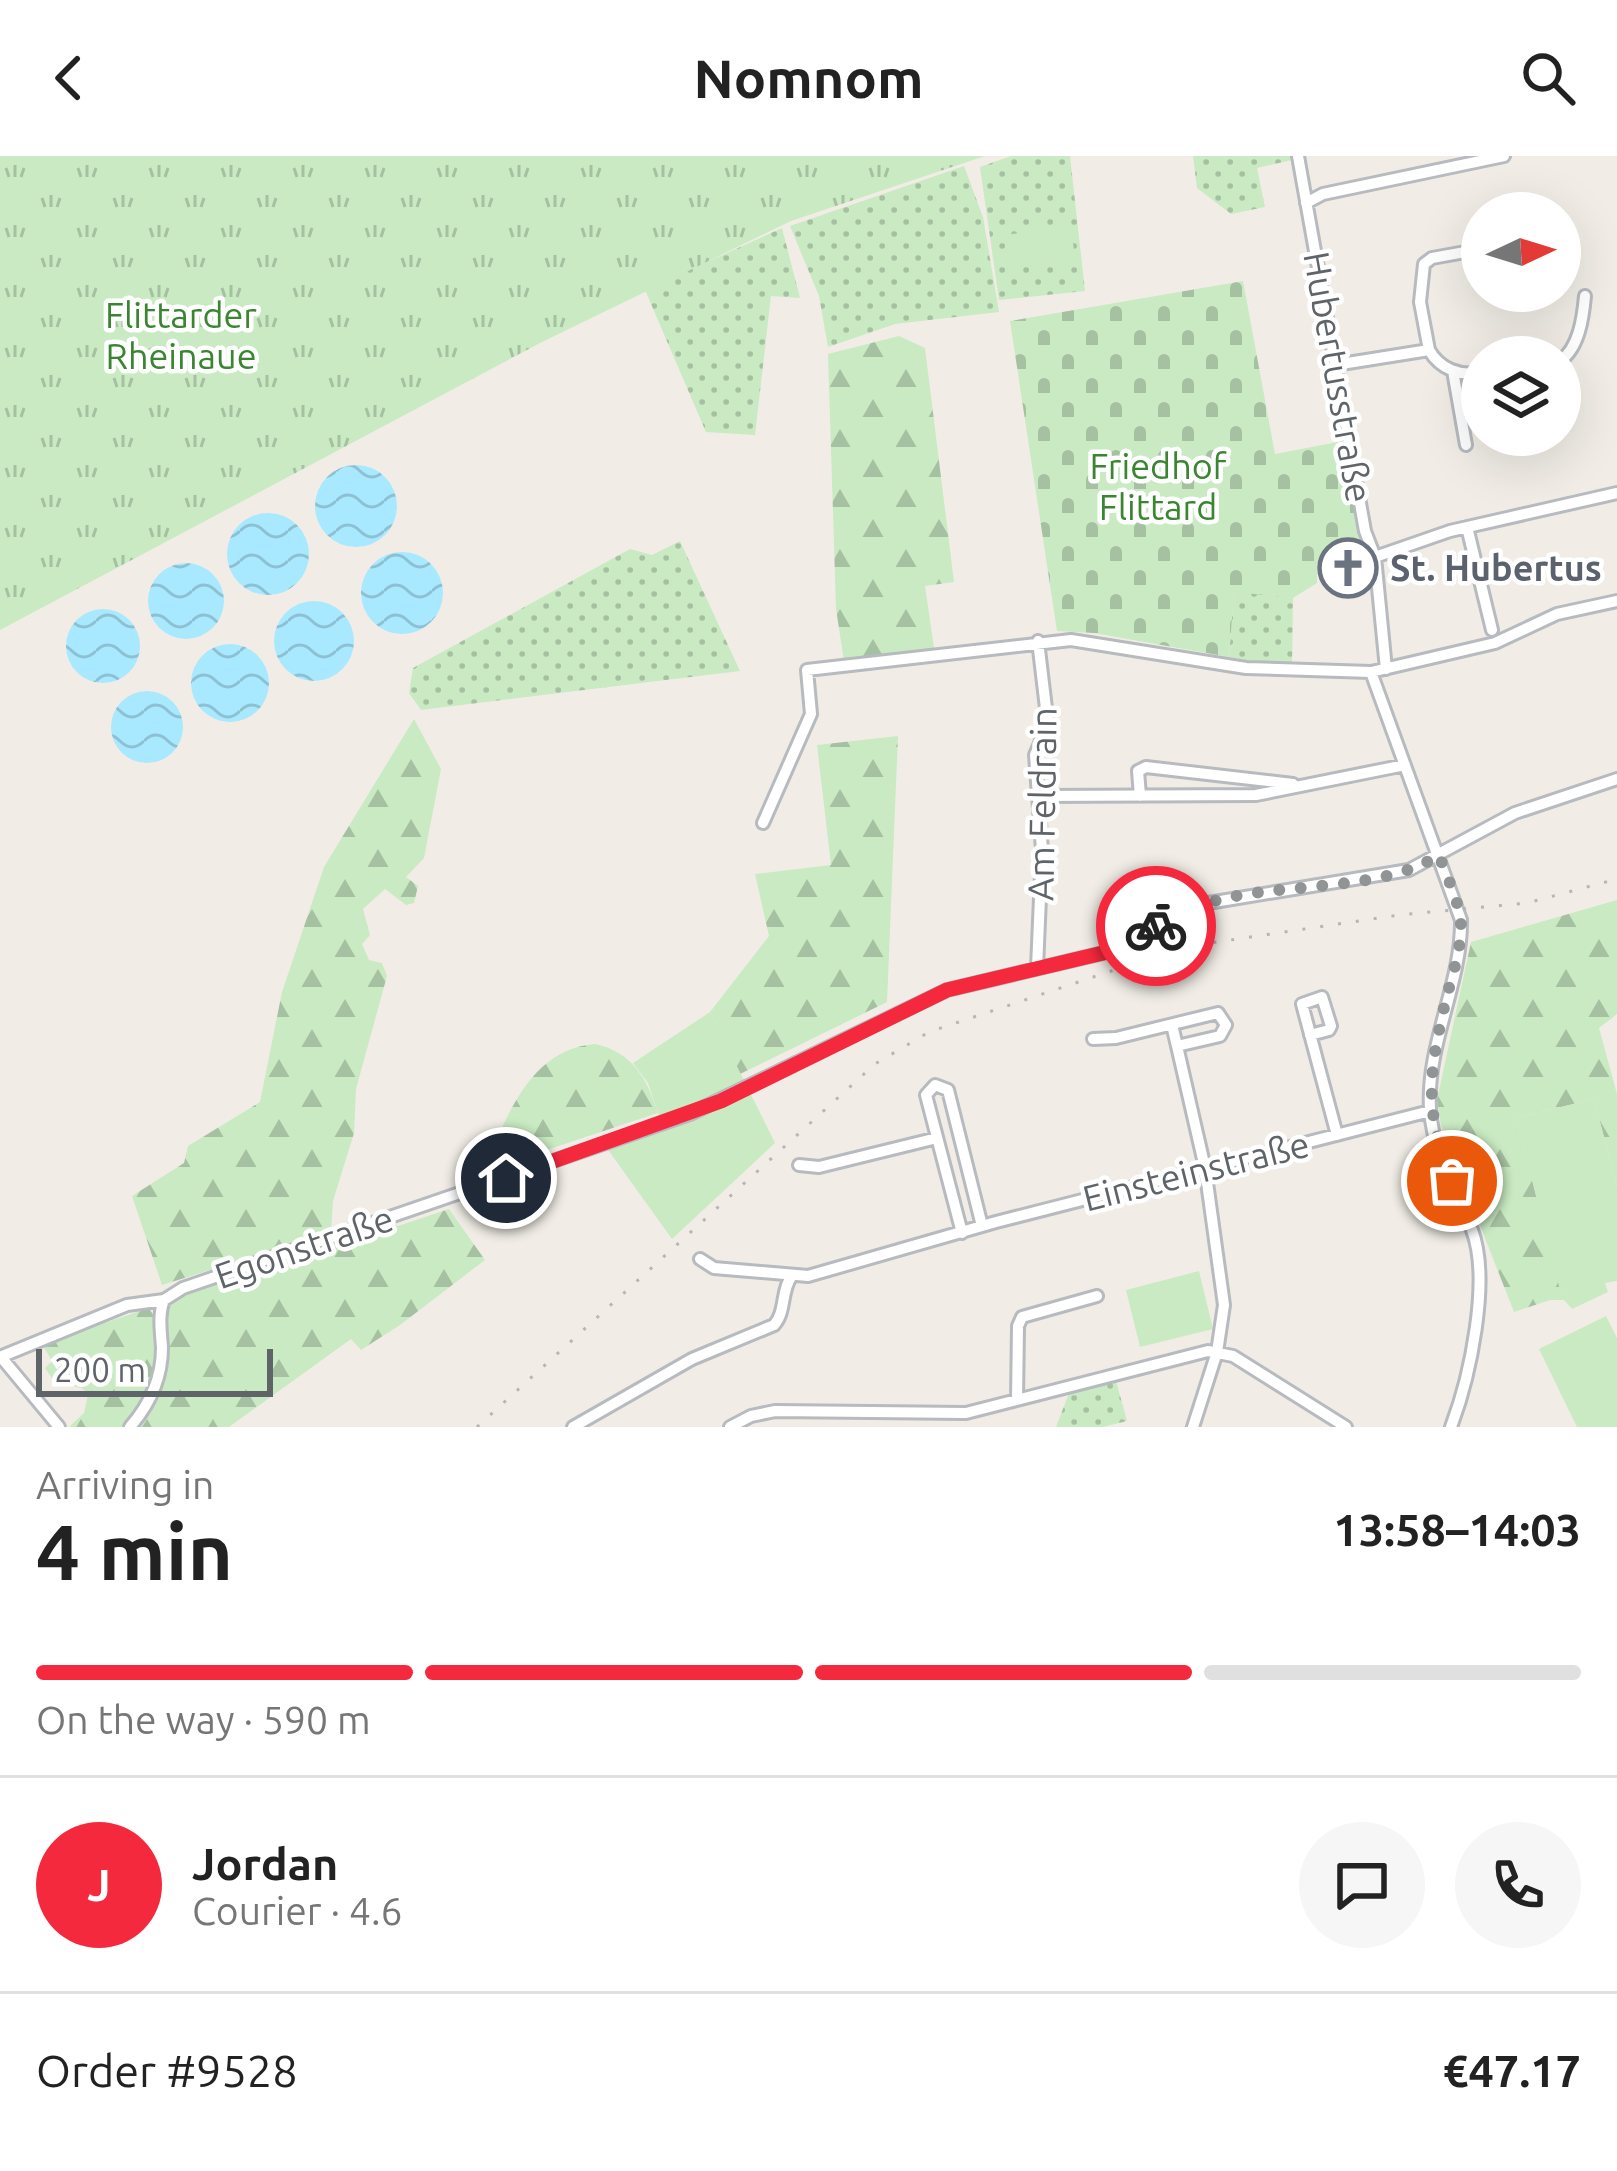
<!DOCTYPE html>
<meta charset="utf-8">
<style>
body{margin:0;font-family:Ubuntu,sans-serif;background:#f6f6f6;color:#222;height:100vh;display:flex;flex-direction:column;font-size:45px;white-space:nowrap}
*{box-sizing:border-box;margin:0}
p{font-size:39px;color:#767676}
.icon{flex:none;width:66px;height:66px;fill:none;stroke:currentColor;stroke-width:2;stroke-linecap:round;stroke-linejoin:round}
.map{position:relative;height:1271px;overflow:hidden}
.side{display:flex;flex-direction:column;background:#fff;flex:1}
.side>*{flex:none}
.needle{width:78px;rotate:86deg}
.buttons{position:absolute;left:1461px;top:36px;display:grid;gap:24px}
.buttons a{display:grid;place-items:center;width:120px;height:120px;border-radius:50%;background:#fff;box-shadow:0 12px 48px #0002;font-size:60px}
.scale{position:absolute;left:36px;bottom:30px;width:237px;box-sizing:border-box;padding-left:12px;border:6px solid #5e6468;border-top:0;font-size:33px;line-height:42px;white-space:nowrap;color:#5e6468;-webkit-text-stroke:9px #fff;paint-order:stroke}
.pin{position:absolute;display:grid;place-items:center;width:102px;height:102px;color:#fff;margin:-51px;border:6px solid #fff;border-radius:50%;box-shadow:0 3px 12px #0007}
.courier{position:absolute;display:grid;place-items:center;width:120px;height:120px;margin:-60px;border:9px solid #f5293d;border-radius:50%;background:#fff;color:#222;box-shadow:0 3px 15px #0007}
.summary em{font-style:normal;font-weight:700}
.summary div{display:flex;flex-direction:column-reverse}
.summary{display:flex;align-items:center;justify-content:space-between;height:204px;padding:0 36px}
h1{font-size:78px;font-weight:700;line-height:90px}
.bar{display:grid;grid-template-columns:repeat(4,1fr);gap:18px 12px;align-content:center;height:144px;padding:0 36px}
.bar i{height:15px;border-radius:9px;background:#e0e0e0}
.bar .current{background:#f5293d}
.bar p{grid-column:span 4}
.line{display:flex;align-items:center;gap:30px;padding:0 36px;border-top:3px solid #e0e0e0}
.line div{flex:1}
.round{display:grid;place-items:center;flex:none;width:126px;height:126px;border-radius:63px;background:#f6f6f6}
header{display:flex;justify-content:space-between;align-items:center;height:156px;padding:0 36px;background:#fff;font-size:54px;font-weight:700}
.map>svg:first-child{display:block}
.grass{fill:url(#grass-dots)}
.forest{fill:url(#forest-firs)}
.cemetery{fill:url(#cemetery-stones)}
.park{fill:url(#park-tufts)}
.garden{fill:#c9eac2}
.water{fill:url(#water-waves)}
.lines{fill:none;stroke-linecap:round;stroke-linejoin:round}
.minor-casing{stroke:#b7babe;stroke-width:16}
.minor{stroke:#fff;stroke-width:10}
.rail{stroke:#b5b6b7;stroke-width:3;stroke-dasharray:3 15;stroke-linecap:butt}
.done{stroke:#919494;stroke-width:12;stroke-dasharray:0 21.6}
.route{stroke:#f5293d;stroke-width:15}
.labels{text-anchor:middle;stroke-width:9;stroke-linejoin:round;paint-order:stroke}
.park-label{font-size:36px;fill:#3a8530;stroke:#fff}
.street-label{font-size:36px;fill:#5e6468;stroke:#fff}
.worship-label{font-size:36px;font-weight:bold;fill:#5b616d;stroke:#fff;text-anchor:start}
</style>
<header><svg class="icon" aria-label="back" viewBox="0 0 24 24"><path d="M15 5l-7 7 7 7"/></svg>Nomnom<svg class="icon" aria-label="search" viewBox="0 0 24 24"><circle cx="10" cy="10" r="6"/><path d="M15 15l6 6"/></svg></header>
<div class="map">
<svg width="1617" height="1271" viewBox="0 0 1617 1271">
<defs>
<pattern id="grass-dots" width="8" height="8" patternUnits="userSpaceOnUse" patternTransform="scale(3)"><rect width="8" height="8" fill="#c9eac2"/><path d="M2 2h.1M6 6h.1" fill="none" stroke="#a6c1a1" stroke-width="1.8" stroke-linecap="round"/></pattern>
<pattern id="forest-firs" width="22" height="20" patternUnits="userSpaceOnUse" patternTransform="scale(3)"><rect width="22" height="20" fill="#c9eac2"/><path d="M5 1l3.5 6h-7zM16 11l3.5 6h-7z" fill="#a6c1a1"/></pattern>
<pattern id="cemetery-stones" width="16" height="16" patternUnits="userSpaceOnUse" patternTransform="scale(3)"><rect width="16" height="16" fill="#c9eac2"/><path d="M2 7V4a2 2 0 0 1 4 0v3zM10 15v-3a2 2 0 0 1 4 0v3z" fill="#a6c1a1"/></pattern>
<pattern id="park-tufts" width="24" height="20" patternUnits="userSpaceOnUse" patternTransform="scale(3)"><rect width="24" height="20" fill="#c9eac2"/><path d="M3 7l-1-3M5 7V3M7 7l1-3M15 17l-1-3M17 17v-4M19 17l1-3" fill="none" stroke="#a6c1a1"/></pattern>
<pattern id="water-waves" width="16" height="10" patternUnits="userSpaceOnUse" patternTransform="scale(3)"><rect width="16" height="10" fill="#a8e9ff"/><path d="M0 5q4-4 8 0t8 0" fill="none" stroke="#8cc0d2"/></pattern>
</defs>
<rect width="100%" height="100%" fill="#f1ede6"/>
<path class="grass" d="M 1011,0 L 1070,0 L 1085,135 L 999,144 L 980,11 Z
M 1193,0 L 1292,0 L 1292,4 L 1257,12 L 1265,51 L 1231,58 L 1197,32 Z
M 964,10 L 983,61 L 999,156 L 895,168 L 828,191 L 819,140 L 790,70 Z
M 782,72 L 800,142 L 771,140 L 755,279 L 706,276 L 645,134 Z
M 680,385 L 740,515 L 421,554 L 409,537 L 413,512 L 630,393 L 652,399 Z
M 1234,435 L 1293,442 L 1292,513 L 1229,501 Z
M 1116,1225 L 1127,1265 L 1103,1271 L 1056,1271 L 1069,1237 Z"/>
<path class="forest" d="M 899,180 L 925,192 L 954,426 L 925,430 L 934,492 L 844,505 L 836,453 L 828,198 Z
M 414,563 L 441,613 L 424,702 L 406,721 L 418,730 L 414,747 L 406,749 L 385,733 L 363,753 L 370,779 L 362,788 L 369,804 L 382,807 L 387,820 L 356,933 L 354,977 L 333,1045 L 331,1076 L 162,1129 L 132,1040 L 184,1007 L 188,990 L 260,946 L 282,836 L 324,711 Z
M 898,580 L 887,846 L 740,918 L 710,856 L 769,780 L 755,718 L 831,709 L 817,589 Z
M 1617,744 L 1617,858 L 1599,872 L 1617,938 L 1617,1031 L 1594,943 L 1516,962 L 1561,1134 L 1604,1124 L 1608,1136 L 1572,1153 L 1564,1144 L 1550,1144 L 1514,1156 L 1441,970 L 1437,944 L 1471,786 Z
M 595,888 C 633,896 647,923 658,957 L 483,1015 C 506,963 529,893 595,888 Z
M 449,1053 L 485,1104 L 400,1169 L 361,1194 L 351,1183 L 229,1271 L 139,1271 C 168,1224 163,1206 166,1154 L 182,1138 L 388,1066 L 398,1070 Z
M 143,1154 L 150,1154 C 173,1185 147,1247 123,1271 L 69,1271 L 84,1257 L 88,1239 L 82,1232 L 56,1228 L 45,1212 L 52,1205 L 42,1188 Z"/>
<path class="cemetery" d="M 1243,125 L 1275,298 L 1343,285 L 1365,395 C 1346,388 1332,395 1317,407 L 1317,427 L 1293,442 L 1234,436 L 1229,501 L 1094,477 L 1057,475 L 1010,165 Z"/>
<path class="park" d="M 0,0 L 985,0 L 791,65 L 542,186 L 0,474 Z"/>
<path class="garden" d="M 1071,70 L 1075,104 L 1010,112 L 1006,79 Z
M 710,856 L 775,987 L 672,1083 L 606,991 L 663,971 L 648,927 L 633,907 Z
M 1594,943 L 1617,1031 L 1617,1125 L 1560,1134 L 1516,962 Z
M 1199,1115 L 1213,1173 L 1140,1191 L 1126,1134 Z
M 1606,1160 L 1617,1182 L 1617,1271 L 1577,1271 L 1539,1193 Z"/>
<path class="water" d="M315 350a41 41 0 1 1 82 0a41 41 0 1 1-82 0Z
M227 398a41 41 0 1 1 82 0a41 41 0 1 1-82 0Z
M361 437a41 41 0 1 1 82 0a41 41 0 1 1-82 0Z
M148 445a38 38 0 1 1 76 0a38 38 0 1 1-76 0Z
M274 485a40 40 0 1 1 80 0a40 40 0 1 1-80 0Z
M66 490a37 37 0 1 1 74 0a37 37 0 1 1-74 0Z
M191 527a39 39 0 1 1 78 0a39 39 0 1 1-78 0Z
M111 571a36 36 0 1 1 72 0a36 36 0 1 1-72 0Z"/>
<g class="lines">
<g class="minor-casing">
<path id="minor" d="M 1298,0 L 1365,375 L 1375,401 L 1386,513
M 1306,47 L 1323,38 L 1504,0
M 1560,75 L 1562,74
M 1429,194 C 1440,213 1460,221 1482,216
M 1560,205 C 1579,192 1583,162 1585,140
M 1335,209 L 1429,194 L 1420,146 L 1424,108 L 1432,102 L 1482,93
M 1453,215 L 1466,289
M 1467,371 L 1492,474
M 1375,401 L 1450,375 L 1617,337
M 1371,516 L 1461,764 C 1462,827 1426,889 1430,953 C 1432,995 1457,1036 1472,1074 C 1491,1124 1470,1221 1451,1271
M 1039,640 L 1256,639 L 1405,609
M 1140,640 L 1138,615 L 1146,611 L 1293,628
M 763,667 L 811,558 L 807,514 L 1071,484 L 1246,512 L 1371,516 L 1495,487 L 1557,458 L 1617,445
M 1037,812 L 1042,694 L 1035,599 L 1048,569 L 1038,485
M 1310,879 L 1329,874 L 1331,870 L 1322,841 L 1302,848 L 1337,979
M 1093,883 L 1116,882 L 1218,857 L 1226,869 L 1220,880 L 1177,890 L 1172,869
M 1177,890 L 1205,1012 L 1224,1149 L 1217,1196 L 1193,1271
M 799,1009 L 819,1011 L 937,982
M 962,1077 L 926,939 L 935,929 L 948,934 L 982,1070
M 700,1103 L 714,1112 L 808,1120 L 996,1066 L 1430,955
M 0,1201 L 127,1149 L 164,1144 L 183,1132 L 690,958 L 947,834 L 1103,797 L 1202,748 L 1409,714 L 1515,657 L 1617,623
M 1,1201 L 59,1271
M 1017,1244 L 1018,1170 L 1022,1161 L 1097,1140
M 130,1271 C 150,1248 162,1222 162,1192 C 161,1175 158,1159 164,1144
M 573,1271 L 692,1203 L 774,1169 C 786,1156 781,1135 791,1121
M 730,1271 L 751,1260 L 775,1255 L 966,1257 L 1208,1195 L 1233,1200 L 1346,1271"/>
</g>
<use href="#minor" class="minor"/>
<path class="rail" d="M 477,1271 L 875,908 L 929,876 L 1183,791 L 1399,759 L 1527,747 L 1617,723"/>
</g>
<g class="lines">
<path class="done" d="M 1156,770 C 1182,757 1207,745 1236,740 C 1296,728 1388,733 1439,699 C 1447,722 1460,746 1461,770 C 1461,794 1452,820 1446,843 C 1429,917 1423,953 1452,1025"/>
<path class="route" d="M 506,1022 L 721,945 L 947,834 L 1103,797 L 1156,770"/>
</g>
<defs>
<g id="church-ring" transform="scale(3)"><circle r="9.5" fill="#fff" stroke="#6b7280" stroke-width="1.5"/><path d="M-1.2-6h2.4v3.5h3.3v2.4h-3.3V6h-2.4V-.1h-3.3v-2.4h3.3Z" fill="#6b7280"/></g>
</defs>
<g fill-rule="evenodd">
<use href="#church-ring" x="1348" y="412"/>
</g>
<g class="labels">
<g class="park-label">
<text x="181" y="172">Flittarder<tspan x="181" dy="41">Rheinaue</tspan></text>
<text x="1158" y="323">Friedhof<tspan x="1158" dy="41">Flittard</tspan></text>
</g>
<g class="street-label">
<text transform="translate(1338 221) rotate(80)" y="13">Hubertusstraße</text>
<text transform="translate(1042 648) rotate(-89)" y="13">Am Feldrain</text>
<text transform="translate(1196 1015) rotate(-14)" y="13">Einsteinstraße</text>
<text transform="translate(304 1091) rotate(-19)" y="13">Egonstraße</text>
</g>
<g class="worship-label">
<text x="1390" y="425">St. Hubertus</text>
</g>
</g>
</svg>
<div class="buttons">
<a><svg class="needle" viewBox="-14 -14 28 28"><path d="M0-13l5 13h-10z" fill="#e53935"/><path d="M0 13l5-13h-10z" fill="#767676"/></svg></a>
<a><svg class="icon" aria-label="layers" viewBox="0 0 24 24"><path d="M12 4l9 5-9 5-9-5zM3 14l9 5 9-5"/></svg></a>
</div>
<div class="scale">200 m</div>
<div class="pin" style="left:1452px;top:1025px;background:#ea580c"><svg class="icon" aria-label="bag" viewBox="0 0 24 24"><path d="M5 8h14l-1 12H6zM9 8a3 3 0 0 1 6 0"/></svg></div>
<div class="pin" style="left:506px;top:1022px;background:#1f2937"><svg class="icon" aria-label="home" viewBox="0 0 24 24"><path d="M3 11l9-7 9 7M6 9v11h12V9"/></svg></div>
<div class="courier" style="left:1156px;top:770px"><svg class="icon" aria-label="bike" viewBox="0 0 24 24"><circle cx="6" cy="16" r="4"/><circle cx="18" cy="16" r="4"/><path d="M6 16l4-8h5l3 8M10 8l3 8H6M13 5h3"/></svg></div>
</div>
<section class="side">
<div class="summary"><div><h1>4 min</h1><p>Arriving in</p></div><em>13:58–14:03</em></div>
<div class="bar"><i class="current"></i><i class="current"></i><i class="current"></i><i></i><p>On the way · 590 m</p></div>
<div class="line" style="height:216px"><b class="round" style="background:#f5293d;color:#fff">J</b><div><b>Jordan</b><p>Courier · 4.6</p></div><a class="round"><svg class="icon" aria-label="chat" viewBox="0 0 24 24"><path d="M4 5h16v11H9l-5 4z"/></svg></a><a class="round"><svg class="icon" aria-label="phone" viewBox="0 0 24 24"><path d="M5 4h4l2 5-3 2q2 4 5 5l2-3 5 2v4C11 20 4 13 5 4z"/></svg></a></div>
<div class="line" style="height:156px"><div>Order #9528</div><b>€47.17</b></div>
</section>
